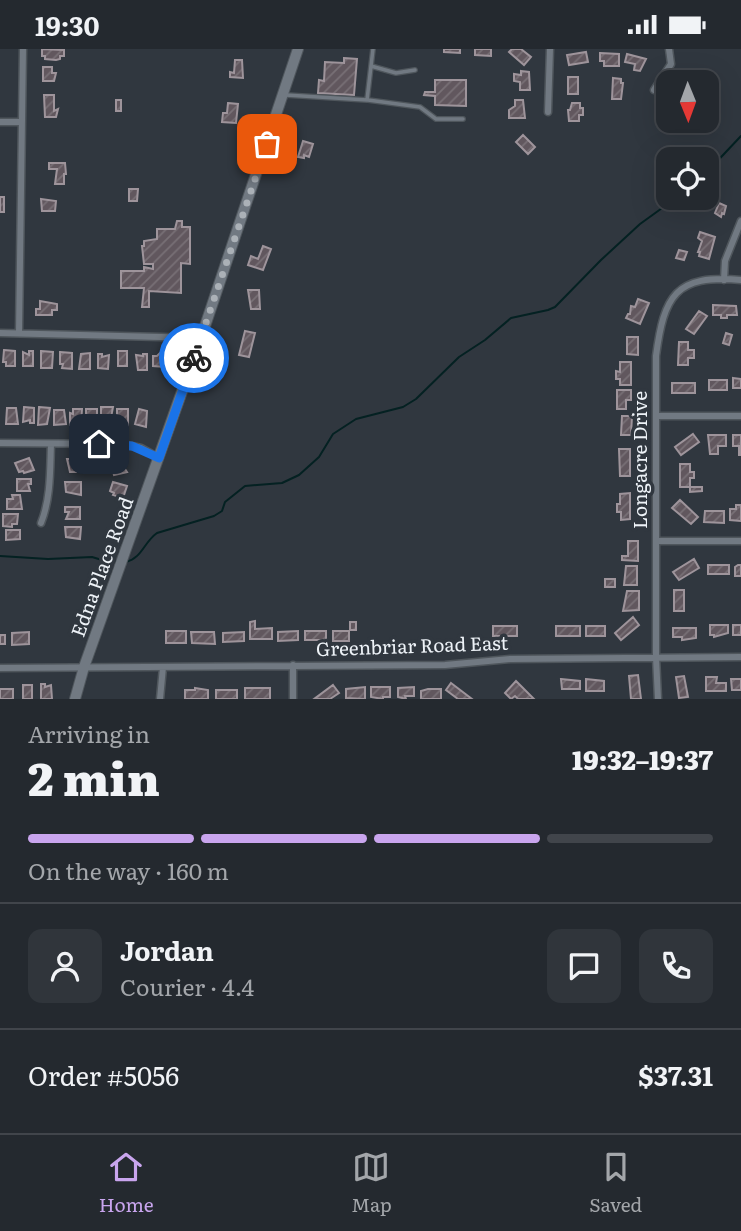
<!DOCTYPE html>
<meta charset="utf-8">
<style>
body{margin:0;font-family:Literata,serif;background:#30353b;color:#f1f3f6;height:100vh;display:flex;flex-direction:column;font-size:26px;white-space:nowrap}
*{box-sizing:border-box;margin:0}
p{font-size:23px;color:#a3a6aa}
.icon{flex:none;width:38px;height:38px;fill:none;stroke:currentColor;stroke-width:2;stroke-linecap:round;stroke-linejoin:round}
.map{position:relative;height:650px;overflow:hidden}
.details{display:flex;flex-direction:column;background:#24292f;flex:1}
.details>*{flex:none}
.needle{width:46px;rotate:179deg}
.controls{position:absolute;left:656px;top:21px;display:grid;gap:14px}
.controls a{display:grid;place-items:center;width:63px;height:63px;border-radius:14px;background:#24292f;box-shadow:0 7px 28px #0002,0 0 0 2px #41454b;font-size:35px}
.pin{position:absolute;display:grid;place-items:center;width:60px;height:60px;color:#fff;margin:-30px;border-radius:14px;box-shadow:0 4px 10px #0006}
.courier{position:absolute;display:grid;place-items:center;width:70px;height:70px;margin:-35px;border:5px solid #1a73e8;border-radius:50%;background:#fff;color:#222;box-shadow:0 2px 9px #0007}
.summary em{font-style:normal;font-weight:800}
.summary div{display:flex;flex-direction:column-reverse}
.summary{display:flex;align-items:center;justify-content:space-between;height:119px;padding:0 28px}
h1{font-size:46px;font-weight:800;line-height:52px}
.bar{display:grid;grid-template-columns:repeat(4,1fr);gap:10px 7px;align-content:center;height:84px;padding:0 28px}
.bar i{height:9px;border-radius:5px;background:#41454b}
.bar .current{background:#c9a5ee}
.bar p{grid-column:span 4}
.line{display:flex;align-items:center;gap:18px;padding:0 28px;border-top:2px solid #41454b}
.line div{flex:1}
.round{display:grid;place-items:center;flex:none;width:74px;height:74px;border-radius:14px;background:#30353b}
.status{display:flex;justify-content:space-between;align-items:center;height:49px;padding:0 35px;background:#24292f;direction:ltr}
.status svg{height:19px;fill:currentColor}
.tab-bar{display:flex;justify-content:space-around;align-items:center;height:98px;border-top:2px solid #41454b;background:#24292f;font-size:19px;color:#a3a6aa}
.tab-bar a{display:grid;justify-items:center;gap:4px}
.tab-bar .current{color:#c9a5ee}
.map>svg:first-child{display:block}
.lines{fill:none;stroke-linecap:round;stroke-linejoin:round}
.stream{stroke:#042122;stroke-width:2}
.building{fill:url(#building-hatch);stroke:#9e949b;stroke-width:2}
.lane-casing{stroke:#4f565c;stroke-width:6}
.street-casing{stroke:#4f565c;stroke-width:9}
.secondary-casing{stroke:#4f565c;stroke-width:12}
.lane{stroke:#717982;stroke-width:3.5}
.street{stroke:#717982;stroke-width:6}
.secondary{stroke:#717982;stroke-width:10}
.done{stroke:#abb1b7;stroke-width:7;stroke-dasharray:0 12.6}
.route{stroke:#1a73e8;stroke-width:9}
.labels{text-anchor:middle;stroke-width:7;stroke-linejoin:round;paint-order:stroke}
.street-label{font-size:19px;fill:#edf2f7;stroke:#30373f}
</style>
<div class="status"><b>19:30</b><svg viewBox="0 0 49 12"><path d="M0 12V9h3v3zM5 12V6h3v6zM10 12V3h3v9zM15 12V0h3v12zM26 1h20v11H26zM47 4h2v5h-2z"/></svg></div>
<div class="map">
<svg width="741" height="650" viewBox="0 0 741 650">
<defs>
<pattern id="building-hatch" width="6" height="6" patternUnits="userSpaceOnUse" patternTransform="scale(1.75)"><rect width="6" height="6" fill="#61575e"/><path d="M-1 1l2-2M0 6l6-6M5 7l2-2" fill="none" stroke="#787076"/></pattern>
</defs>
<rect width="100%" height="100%" fill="#30373f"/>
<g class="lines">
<path class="stream" d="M 707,123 L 741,87
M 0,507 L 48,510 L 92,508 L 102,511 L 117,512
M 126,513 C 142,509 144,493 157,484 L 214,467 L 222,462 L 225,453 L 245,437 L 282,434 L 299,426 L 319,408 L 333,385 L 356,370 L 403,358 L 416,350 L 459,308 L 485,291 L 511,269 L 548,261 L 555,258 L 601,211 L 640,175 L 676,149"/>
</g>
<path class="building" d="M 42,0 L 64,1 L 64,7 L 60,7 L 60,10 L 56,11 L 45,10 L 45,7 L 42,7 Z
M 444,0 L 460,0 L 460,4 L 444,3 Z
M 475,0 L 491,0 L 491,7 L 475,6 Z
M 512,0 L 521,0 L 531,8 L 524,16 L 509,3 Z
M 586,3 L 588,13 L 569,16 L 567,6 Z
M 600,4 L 619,5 L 619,17 L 604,17 L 604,12 L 600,12 Z
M 627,5 L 646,10 L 640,22 L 634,21 L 635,15 L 625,13 Z
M 344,9 L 357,10 L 354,46 L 318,44 L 319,31 L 324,32 L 325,13 L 344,14 Z
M 235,11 L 242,11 L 243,29 L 230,28 L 230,23 L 234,24 Z
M 43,18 L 52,18 L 52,24 L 56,24 L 54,32 L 43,32 Z
M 521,22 L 529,23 L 530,41 L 520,41 L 520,33 L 514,32 L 514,25 L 521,26 Z
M 568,28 L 578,28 L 578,45 L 568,45 Z
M 613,29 L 621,30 L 621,34 L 623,34 L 621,50 L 612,50 Z
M 435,31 L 466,31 L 466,57 L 435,56 L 435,47 L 424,46 L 425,43 L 435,43 Z
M 44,46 L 54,46 L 54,62 L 58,60 L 56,68 L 45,68 Z
M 116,51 L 121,51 L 121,62 L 116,62 Z
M 515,51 L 523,51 L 525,69 L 509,69 L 509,61 L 515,57 Z
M 228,54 L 238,55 L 236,74 L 222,73 L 223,64 L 227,64 Z
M 572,54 L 580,54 L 580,59 L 583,59 L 583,66 L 579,66 L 579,72 L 569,72 L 568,61 L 570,61 Z
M 523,86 L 535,98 L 528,105 L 516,93 Z
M 303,92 L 313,95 L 309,108 L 304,106 L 304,109 L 298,108 Z
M 49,114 L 65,114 L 66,125 L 64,125 L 64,135 L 55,135 L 57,120 L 49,120 Z
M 129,140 L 138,140 L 137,152 L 129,152 Z
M 0,148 L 4,148 L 4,163 L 0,163 Z
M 41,150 L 56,152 L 55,162 L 42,162 Z
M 719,154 L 726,157 L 724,165 L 722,164 L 721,168 L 715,164 Z
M 177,172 L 182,172 L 182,178 L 190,178 L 190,215 L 181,214 L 181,244 L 149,242 L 149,258 L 142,258 L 144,239 L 121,239 L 121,222 L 144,222 L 144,218 L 153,220 L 153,215 L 144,215 L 142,197 L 144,197 L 144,192 L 157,190 L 157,180 L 175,180 Z
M 700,183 L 715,188 L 709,210 L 699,207 L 700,203 L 698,203 L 702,192 L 698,189 Z
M 263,197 L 271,200 L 263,221 L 248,216 L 251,207 L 258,210 Z
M 679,201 L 687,203 L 684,211 L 676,209 Z
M 248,241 L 259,241 L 260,260 L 251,260 Z
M 638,250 L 649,254 L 640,275 L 626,269 L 628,265 L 630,265 L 631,257 L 635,258 Z
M 40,252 L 57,255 L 57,261 L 52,261 L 52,266 L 36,266 L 36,260 L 40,260 Z
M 713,256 L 736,257 L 737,266 L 727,266 L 727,269 L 721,269 L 721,266 L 713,266 Z
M 699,262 L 707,267 L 694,285 L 686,280 Z
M 245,282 L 255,284 L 249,308 L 239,306 Z
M 726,284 L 732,286 L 729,296 L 723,294 Z
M 627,288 L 638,288 L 638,306 L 627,305 Z
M 679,293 L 688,293 L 688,301 L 694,301 L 694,309 L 688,309 L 688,316 L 678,316 Z
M 4,301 L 15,302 L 15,317 L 6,317 L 6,313 L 3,313 Z
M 29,302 L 33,302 L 33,317 L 23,317 L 23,303 L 29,306 Z
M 41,302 L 53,303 L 52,319 L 41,319 Z
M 118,302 L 127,302 L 127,317 L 118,317 Z
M 60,303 L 72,304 L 72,320 L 62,319 L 63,315 L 60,315 Z
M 161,303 L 165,303 L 165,318 L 153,317 L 153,307 L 157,307 Z
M 90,304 L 90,320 L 79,320 L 81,305 Z
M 98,305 L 102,305 L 102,308 L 109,306 L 108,320 L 98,319 Z
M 143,305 L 147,305 L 147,321 L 138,321 L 136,306 L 143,307 Z
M 620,313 L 631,313 L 631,336 L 620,336 L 620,330 L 616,330 L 616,322 L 620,323 Z
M 733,329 L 741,330 L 741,339 L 733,339 Z
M 709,331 L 727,331 L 727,341 L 709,341 Z
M 672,334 L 695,334 L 695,344 L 672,344 Z
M 617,341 L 631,341 L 631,351 L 626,351 L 626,360 L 617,360 Z
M 24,358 L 34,359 L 34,374 L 30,374 L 30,371 L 23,373 Z
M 39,358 L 50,359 L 47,375 L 38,376 Z
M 101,358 L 113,358 L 110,374 L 101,375 Z
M 7,359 L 16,359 L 18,375 L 6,375 Z
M 73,360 L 82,360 L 81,376 L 70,376 L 70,364 L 73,365 Z
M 86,360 L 97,360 L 97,376 L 93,375 L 93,372 L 86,375 Z
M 117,360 L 128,360 L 128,376 L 117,371 Z
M 139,360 L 147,362 L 146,378 L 135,375 Z
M 54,361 L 64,361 L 66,375 L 54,376 Z
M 622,367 L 632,367 L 631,386 L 621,386 Z
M 693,385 L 699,393 L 681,406 L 675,398 Z
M 708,386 L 726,386 L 726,397 L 718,397 L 718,405 L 710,405 Z
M 733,386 L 741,386 L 741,406 L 739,406 L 739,397 L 733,397 Z
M 619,400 L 630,400 L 630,427 L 620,427 Z
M 29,409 L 34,421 L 24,424 L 23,422 L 19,423 L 15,414 Z
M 67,410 L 83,410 L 83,420 L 76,420 L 76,423 L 70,423 Z
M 125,411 L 126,416 L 123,417 L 127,423 L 114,426 L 111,415 Z
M 680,415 L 690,415 L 690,423 L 694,423 L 694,429 L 690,429 L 690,438 L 680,438 Z
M 17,430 L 31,430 L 31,435 L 28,435 L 30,442 L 17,442 Z
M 65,433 L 81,433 L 81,446 L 66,443 Z
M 113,433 L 127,437 L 123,449 L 113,446 L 114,444 L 110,442 Z
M 690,438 L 702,438 L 702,442 L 690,443 Z
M 630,444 L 630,470 L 621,471 L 621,463 L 617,463 L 617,455 L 620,455 L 620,445 Z
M 12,446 L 20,446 L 22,460 L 7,460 L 7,450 L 13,450 Z
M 680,451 L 698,468 L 691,475 L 672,459 Z
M 736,456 L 741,456 L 741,472 L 730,471 L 730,460 L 736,460 Z
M 65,458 L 80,458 L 80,470 L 66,470 L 69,463 L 65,463 Z
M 705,462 L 724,462 L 724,474 L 704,473 Z
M 3,465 L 18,465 L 17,475 L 12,475 L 12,478 L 3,477 Z
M 65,478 L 81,478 L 80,490 L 66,488 Z
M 6,481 L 20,481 L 20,490 L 6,491 Z
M 628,492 L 638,492 L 638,512 L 622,511 L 622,507 L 628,507 Z
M 694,510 L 699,519 L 679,531 L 673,523 Z
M 708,516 L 729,516 L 729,525 L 708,525 Z
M 738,516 L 741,516 L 741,527 L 735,527 L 735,518 Z
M 626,517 L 637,517 L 637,536 L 624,536 Z
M 605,530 L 615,530 L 615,538 L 605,538 Z
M 674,541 L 684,541 L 684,562 L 674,562 Z
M 627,542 L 639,542 L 639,561 L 623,562 Z
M 633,568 L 639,576 L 621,591 L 615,584 Z
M 255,572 L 255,580 L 272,579 L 272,590 L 250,590 L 250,573 Z
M 350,573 L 356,573 L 356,581 L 350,581 Z
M 710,576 L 728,576 L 728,584 L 714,588 L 714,586 L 710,586 Z
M 733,576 L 741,576 L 741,586 L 733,586 Z
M 493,577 L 517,577 L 517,587 L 493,587 Z
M 556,577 L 580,577 L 580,587 L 556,587 Z
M 586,577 L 605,577 L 605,587 L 586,587 Z
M 673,579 L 696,579 L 696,589 L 682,591 L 682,588 L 673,588 Z
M 166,582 L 186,582 L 186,594 L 166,594 Z
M 298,582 L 298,591 L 278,592 L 278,583 Z
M 305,582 L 326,582 L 326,591 L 305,591 Z
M 333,582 L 349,582 L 349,592 L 333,592 Z
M 29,583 L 29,595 L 12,596 L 12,584 Z
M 191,583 L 214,583 L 215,595 L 192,594 Z
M 244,583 L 244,592 L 223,593 L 223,584 Z
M 0,586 L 5,586 L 5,595 L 0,595 Z
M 638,626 L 641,650 L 631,650 L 629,627 Z
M 684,627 L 688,648 L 679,649 L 676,628 Z
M 706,628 L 717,628 L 716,634 L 726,634 L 726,642 L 706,642 Z
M 561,630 L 580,632 L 580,640 L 562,640 Z
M 586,630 L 604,632 L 604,642 L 586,642 Z
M 731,630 L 741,630 L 741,641 L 732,641 Z
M 516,632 L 534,650 L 518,650 L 515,647 L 511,650 L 505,644 Z
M 451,634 L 472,650 L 458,650 L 446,641 Z
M 41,635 L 45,635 L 45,638 L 51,636 L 52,650 L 41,650 Z
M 23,636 L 32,636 L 32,650 L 23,650 Z
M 333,636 L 339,644 L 330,650 L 314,650 Z
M 365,638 L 365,650 L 346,649 L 346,640 Z
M 371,638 L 390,638 L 390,648 L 383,648 L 383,650 L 371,648 Z
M 414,638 L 414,647 L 405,647 L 406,650 L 398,648 L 398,639 Z
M 195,639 L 208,641 L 208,650 L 185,650 L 185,641 L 195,641 Z
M 245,639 L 270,639 L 270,650 L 245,650 Z
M 0,640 L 13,640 L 13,650 L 0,650 Z
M 428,640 L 441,640 L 441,650 L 421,650 L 421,642 Z
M 216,641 L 237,641 L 237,650 L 216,650 Z"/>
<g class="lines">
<g class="lane-casing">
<path id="lane" d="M 371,17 L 396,24 L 415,21
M 286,46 L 367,51 L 373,0
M 368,51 L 420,58 L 436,70 L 463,70"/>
</g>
<g class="street-casing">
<path id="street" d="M 654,41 L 671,15 L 669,0
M 548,63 L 550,0
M 0,73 L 21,73
M 724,231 L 725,212 L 741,172
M 0,284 L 201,289
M 19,284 L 23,0
M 656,367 L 741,367
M 0,394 L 122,395 L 141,399 L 159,409
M 41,474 C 51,449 50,421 51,395
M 656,492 L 741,492
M 293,616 L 293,650
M 0,619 L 445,616 L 510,610 L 741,608
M 160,650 L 163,618
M 658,650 L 656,608 L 656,307 C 664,247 675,225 741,231"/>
</g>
<g class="secondary-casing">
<path id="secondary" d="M 75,650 L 84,618 L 201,289 L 298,0"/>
</g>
<use href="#lane" class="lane"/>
<use href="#street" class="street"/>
<use href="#secondary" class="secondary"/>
</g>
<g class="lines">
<path class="done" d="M 194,309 L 267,95"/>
<path class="route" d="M 99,395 L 132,397 L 159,409 L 194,309"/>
</g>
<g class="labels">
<g class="street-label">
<text transform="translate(640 411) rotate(-90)" y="7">Longacre Drive</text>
<text transform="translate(102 518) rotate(-70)" y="7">Edna Place Road</text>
<text transform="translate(412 597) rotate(-2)" y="7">Greenbriar Road East</text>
</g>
</g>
</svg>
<div class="controls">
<a><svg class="needle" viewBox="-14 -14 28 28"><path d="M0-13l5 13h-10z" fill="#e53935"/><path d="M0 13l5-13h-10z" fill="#a3a6aa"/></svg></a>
<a><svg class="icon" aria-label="locate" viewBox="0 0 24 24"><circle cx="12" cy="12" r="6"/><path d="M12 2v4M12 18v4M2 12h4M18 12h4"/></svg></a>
</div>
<div class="pin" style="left:267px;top:95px;background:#ea580c"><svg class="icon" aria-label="bag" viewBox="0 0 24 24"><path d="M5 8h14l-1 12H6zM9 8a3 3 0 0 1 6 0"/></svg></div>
<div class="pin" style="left:99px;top:395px;background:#1f2937"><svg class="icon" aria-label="home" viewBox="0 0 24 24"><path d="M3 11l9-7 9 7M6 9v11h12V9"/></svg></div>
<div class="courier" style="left:194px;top:309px"><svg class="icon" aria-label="bike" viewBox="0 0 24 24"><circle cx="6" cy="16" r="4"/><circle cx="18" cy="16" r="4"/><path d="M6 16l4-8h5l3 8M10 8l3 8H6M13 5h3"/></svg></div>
</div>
<section class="details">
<div class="summary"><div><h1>2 min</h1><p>Arriving in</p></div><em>19:32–19:37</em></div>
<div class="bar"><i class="current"></i><i class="current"></i><i class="current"></i><i></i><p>On the way · 160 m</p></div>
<div class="line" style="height:126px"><a class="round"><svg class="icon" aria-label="person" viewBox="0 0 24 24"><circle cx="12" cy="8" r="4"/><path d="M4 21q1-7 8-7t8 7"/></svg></a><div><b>Jordan</b><p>Courier · 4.4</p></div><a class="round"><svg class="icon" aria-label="chat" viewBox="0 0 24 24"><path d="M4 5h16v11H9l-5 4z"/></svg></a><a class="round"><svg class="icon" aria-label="phone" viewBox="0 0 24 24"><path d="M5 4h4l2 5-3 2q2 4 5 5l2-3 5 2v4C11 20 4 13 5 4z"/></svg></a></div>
<div class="line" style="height:91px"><div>Order #5056</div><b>$37.31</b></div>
</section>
<nav class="tab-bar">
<a class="current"><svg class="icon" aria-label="home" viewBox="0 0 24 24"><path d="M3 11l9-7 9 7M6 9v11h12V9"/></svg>Home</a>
<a><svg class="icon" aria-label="map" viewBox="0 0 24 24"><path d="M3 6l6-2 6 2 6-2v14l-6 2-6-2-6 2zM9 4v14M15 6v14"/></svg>Map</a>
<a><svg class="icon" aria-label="saved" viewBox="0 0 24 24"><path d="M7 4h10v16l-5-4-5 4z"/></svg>Saved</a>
</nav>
